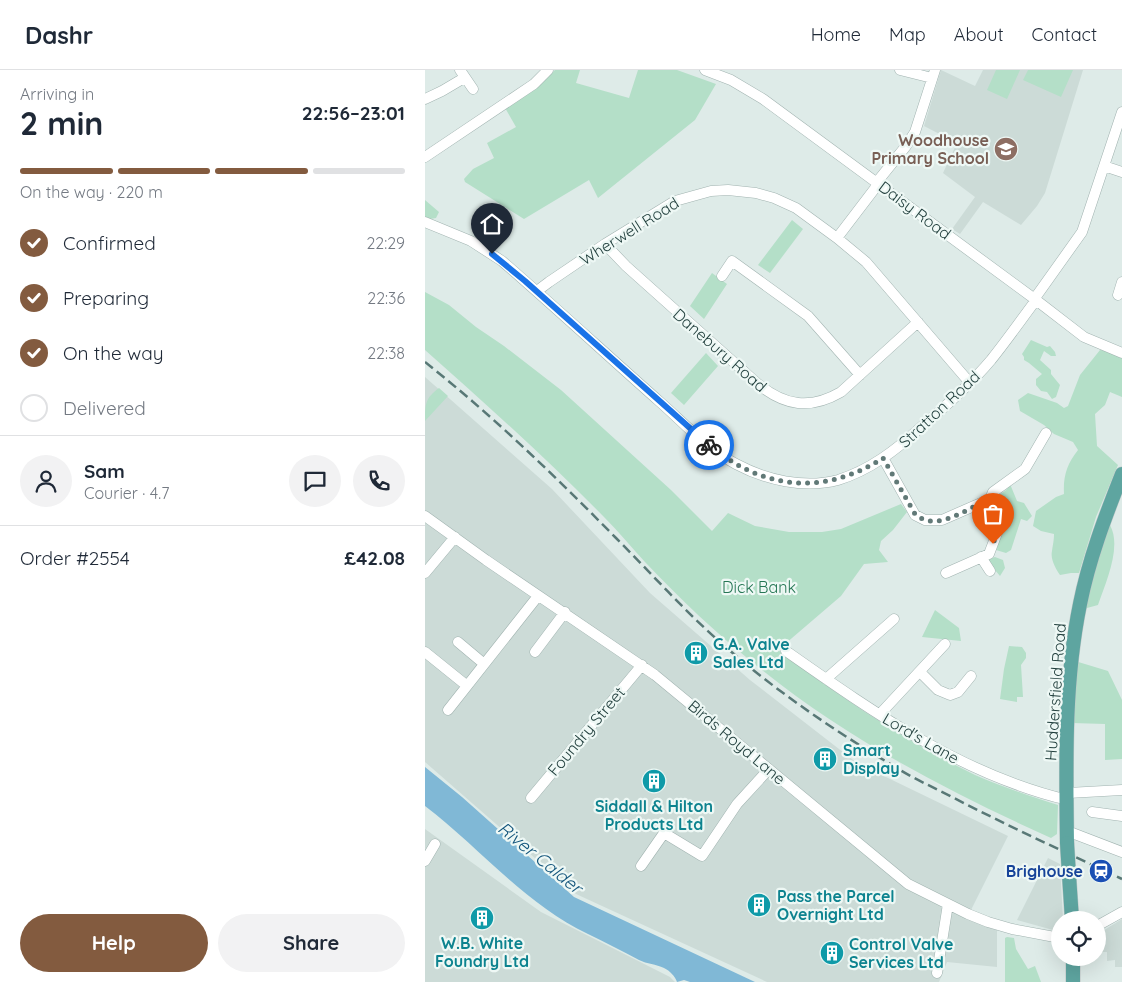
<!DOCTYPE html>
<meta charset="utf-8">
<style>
body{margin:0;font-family:Quicksand,sans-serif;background:#f2f2f3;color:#1f2937;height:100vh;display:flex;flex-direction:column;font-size:19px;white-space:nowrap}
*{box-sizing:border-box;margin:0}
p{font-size:16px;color:#747a83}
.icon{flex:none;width:28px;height:28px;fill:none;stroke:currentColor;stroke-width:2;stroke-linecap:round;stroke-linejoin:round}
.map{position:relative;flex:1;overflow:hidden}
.sheet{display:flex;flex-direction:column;background:#fff;width:425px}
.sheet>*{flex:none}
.fabs{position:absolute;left:626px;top:841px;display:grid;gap:10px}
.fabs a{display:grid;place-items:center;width:55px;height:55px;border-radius:50%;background:#fff;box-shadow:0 5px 20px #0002;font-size:25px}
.pin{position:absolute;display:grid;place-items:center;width:42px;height:42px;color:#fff;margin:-51px -21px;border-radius:50% 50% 50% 0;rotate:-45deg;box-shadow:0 0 5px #0007}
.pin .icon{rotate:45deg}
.courier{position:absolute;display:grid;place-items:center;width:50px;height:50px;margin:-25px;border:4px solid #1a73e8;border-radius:50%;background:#fff;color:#222;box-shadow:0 1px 6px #0007}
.head em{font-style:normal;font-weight:700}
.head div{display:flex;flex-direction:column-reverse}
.head{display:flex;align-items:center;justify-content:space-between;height:85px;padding:0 20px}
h1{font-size:32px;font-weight:700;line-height:38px}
.bar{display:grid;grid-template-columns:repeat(4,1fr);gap:8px 5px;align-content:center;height:60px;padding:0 20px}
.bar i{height:6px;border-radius:4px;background:#e0e1e3}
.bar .active{background:#835b3f}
.bar p{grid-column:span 4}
.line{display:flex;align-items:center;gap:12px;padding:0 20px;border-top:1px solid #e0e1e3}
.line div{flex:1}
.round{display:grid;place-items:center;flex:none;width:52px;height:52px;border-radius:26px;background:#f2f2f3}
ol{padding:0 20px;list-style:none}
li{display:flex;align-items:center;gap:15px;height:55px}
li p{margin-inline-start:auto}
li .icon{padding:5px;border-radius:50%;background:#835b3f;color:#fff;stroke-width:4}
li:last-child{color:#747a83}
li i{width:28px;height:28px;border:2px solid #e0e1e3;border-radius:50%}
.action{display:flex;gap:10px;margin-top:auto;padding:10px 20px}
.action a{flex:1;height:58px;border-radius:30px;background:#835b3f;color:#fff;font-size:20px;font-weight:700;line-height:58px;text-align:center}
.action a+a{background:#f2f2f3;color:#1f2937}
header{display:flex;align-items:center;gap:30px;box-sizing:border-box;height:70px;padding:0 25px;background:#fff;border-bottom:1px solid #e0e1e3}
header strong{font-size:24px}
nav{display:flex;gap:28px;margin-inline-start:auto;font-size:18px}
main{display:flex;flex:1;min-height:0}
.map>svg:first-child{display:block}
.built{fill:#ccdbd7}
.green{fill:#b4dfc8}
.water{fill:#80b8d6}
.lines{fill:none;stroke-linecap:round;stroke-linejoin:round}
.minor-casing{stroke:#a1b3b0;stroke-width:11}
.major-casing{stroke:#c0c8c8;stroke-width:15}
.minor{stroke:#fff;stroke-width:10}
.major{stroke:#5ea5a0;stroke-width:14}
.rail{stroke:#587876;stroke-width:2.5;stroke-dasharray:10 5;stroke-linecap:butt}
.major-bridge-casing{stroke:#c0c8c8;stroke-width:15;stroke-linecap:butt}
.major-bridge{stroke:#5ea5a0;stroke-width:14}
.done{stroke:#617977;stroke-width:5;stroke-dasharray:0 9}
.route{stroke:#1a73e8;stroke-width:6}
.labels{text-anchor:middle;stroke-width:4.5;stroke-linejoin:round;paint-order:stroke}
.education-label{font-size:16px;font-weight:bold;fill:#785e54;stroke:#eef8f5;text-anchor:end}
.street-label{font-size:16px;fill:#1e3c3a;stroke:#eef8f5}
.park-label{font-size:16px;fill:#257654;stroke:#eef8f5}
.culture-label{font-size:16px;font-weight:bold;fill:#0d838f;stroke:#eef8f5;text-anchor:start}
.transit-label{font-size:16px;font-weight:bold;fill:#164399;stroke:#eef8f5;text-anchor:end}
.water-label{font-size:18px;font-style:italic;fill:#14567c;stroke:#eef8f5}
</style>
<header>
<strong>Dashr</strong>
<nav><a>Home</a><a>Map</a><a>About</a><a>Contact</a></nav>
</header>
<main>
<section class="sheet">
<div class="head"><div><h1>2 min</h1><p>Arriving in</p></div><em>22:56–23:01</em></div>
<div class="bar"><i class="active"></i><i class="active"></i><i class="active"></i><i></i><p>On the way · 220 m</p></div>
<ol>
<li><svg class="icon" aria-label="check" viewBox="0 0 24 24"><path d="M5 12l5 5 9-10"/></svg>Confirmed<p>22:29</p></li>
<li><svg class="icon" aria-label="check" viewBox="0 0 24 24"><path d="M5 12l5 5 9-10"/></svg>Preparing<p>22:36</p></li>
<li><svg class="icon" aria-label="check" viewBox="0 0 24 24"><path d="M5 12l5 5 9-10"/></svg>On the way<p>22:38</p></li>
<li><i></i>Delivered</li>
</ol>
<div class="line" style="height:90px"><a class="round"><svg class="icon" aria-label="person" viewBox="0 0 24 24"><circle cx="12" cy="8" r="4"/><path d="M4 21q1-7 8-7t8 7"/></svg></a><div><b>Sam</b><p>Courier · 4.7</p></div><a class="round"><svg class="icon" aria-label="chat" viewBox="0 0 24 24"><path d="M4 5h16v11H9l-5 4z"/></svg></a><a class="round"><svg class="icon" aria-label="phone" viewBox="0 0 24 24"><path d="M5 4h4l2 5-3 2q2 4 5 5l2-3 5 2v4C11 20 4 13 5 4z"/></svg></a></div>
<div class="line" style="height:65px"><div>Order #2554</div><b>£42.08</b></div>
<div class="action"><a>Help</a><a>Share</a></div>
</section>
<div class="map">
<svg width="697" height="912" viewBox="0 0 697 912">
<rect width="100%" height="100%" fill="#deebe8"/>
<path class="built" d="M 516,0 L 550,16 L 558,0 L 658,0 L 620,123 L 612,136 L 596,155 L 558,132 L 535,164 L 527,159 L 550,127 L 518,103 L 532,73 L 499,56 Z
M 0,307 L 127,419 L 225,523 L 325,610 L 432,693 L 583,766 L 542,848 L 572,860 L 572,897 L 522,892 L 514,912 L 342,912 L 151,824 L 0,692 Z
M 0,759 L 116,842 L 245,907 L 250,912 L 0,912 Z
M 623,788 L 635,794 L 638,850 L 635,850 L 635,857 L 628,860 L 592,850 Z
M 697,849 L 697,897 L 690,897 L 690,890 L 682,891 L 682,882 L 673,882 L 673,864 Z"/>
<path class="green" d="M 130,0 L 155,0 L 151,13 L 204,28 L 213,0 L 252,0 L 291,14 L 270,50 L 173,128 L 164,110 L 99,149 L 40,112 L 39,109 L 48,99 L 69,88 L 62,73 L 91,57 L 79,36 L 115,14 Z
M 571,0 L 595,0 L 582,29 L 562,20 Z
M 603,0 L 648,0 L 636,27 L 598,10 Z
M 0,130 L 14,142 L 11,148 L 5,149 L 0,147 Z
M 367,150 L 378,159 L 345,203 L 333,195 Z
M 287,203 L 302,214 L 279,249 L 265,236 Z
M 0,222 L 24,235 L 51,257 L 79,276 L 136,320 L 246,420 L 287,461 L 303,443 L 330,456 L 364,462 L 397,462 L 416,459 L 476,434 L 482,442 L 468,460 L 456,471 L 454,480 L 463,492 L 439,494 L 416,526 L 353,580 C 415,627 480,671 550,705 C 577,717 606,726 633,735 L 632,764 L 626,768 C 522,721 420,668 332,596 C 292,564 255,529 220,492 C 206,477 194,462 179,447 C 122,389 61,334 0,280 Z
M 606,270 L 622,277 L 625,276 L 630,282 L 631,286 L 626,286 L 619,281 L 615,290 L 626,300 L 626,304 L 635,315 L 631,327 L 627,329 L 622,322 L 616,321 L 611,315 L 611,309 L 617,304 L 604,293 L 599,290 L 599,287 L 597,284 Z
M 675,280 L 685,281 L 697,288 L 697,327 L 685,322 L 680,335 L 670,344 L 672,376 L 693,395 L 671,447 L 654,503 L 646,503 L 635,505 C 631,499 625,489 627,481 C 628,474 629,470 629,464 L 616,461 L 608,456 L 611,441 L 631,427 L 639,424 C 638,406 642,394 653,380 L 648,372 L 629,364 L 619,355 L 595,341 L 593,330 L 603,323 L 632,333 L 639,338 L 643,336 L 655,305 Z
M 281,283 L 293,296 L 259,335 L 246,323 Z
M 14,318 L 23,326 L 0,351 C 0,335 0,328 14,318 Z
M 585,414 L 592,431 L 599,433 L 607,446 L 602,451 L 596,449 L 586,480 L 581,483 L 571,480 L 577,461 C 572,450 560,435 574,425 C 578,422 583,420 585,414 Z
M 685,455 C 697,477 681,512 673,535 L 662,538 L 660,535 L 676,479 Z
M 570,487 L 578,490 L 580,498 L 575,506 L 564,493 L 564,489 Z
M 510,540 L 534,558 L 536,571 L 497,567 Z
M 584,576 L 597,577 L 601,583 L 601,588 L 596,595 L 598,627 L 592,627 L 592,632 L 575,629 L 579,599 Z
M 650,591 L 683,601 L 697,630 L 697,689 L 680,690 L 680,654 L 647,653 Z
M 582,867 L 589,868 L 591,879 L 603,899 L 610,896 L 616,912 L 580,912 L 580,868 Z"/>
<path class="water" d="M 0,697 L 37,727 L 149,827 L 330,912 L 265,912 L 259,910 L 252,912 C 250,906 245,901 239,898 C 231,894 222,894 214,890 C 197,881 180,872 163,864 C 100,834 54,777 0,736 Z"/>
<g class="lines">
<g class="minor-casing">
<path id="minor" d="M 35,0 L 48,19
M 280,0 L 306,10 L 338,29 L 611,230 L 659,267 L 697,283
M 475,0 L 507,8
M 0,29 L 17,21 L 39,8
M 0,87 L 109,14 L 123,0
M 679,96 L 697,102
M 452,112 L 481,76 L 490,62 L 510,0
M 0,152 L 46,171 L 77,191 C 130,237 182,285 235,332 C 259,353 282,379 311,394 C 341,410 379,419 413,410 C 445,400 471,380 495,358 C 520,337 545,315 566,290 C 582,270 596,250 611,230
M 412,168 L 454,113
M 180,174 L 201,196 L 333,314 C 360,336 385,340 416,322 L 493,252
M 297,206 L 307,191 L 383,246 L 435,305
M 112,221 L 124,212 L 180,174 L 250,131 L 286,121 L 303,120 L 331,123 L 349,128 L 371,138 L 412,168 L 441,192 L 545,313
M 693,225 L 697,212
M 610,228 L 657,162 L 697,42
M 458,388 L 490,445 L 500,450 L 517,450 L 565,429 L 568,422 L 600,399 L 621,363
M 0,446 L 61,490 L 230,605 L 483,814 L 543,844 L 563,852 L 587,859 L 635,868
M 556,487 L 565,501
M 0,503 L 30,467
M 521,503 L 564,484 L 572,463 L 558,432
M 33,572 L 58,593
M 361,581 C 448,642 537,705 643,730
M 0,582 L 41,615
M 110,582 L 140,542
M 495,602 L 513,620 L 525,625 L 533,622 L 546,606
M 401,609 L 469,549
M 23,640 L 113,526
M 455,644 L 520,574
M 643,723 L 697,720
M 106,728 L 217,595
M 667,742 L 697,746
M 642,761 L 697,782
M 0,791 L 10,774
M 216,796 L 239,763 L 277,786 L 312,734 L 344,699
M 672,856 L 697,842
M 512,903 L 523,834"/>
</g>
<g class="major-casing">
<path id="major" d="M 642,773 C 641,694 639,612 655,534 C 664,489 680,447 697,404
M 644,805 L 647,850
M 648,888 L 648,912"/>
</g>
<use href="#minor" class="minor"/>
<use href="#major" class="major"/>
<path class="rail" d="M 0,292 C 68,346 130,406 191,468 C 228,505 263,545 303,579 C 355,624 413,663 472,698 C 489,709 508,717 527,727 C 583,756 640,782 697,809"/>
<g class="major-bridge-casing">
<path id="major-bridge" d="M 642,773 L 644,805"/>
</g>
<use href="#major-bridge" class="major-bridge"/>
</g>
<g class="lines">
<path class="done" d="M 284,375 C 338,420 399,426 458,388 L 490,444 C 510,462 539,441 558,432 L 572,463 L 568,474"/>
<path class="route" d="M 67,184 L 100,211 L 284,375"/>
</g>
<defs>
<g id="school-disc" transform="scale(1.25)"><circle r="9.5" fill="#8d6e63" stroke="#eef8f5"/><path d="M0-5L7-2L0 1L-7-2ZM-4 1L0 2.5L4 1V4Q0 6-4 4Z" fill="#fff"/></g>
<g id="building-disc" transform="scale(1.25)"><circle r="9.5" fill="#0f9aa8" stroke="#eef8f5"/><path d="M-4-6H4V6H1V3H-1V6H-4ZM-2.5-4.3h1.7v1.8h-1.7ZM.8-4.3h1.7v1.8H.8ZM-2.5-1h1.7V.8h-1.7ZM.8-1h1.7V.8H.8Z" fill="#fff"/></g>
<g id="station-disc" transform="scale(1.25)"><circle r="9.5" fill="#1a4fb4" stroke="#eef8f5"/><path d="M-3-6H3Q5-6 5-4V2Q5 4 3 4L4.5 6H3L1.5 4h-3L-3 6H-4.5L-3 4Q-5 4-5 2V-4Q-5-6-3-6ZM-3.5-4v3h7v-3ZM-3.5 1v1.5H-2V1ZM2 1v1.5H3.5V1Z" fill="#fff"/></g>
</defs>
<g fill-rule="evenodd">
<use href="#school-disc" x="581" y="79"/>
<use href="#building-disc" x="271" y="583"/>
<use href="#building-disc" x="400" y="689"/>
<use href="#building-disc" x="229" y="711"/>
<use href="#station-disc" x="676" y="801"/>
<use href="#building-disc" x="334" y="835"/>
<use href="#building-disc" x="57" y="848"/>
<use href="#building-disc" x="407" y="883"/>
</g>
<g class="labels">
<g class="education-label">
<text x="564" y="76">Woodhouse<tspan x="564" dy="18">Primary School</tspan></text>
</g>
<g class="street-label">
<text transform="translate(490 140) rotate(37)" y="6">Daisy Road</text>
<text transform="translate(204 161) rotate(-32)" y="6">Wherwell Road</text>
<text transform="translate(295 280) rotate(41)" y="6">Danebury Road</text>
<text transform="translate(514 339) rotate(-43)" y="6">Stratton Road</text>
<text transform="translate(630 622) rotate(-86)" y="6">Huddersfield Road</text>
<text transform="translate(161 661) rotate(-50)" y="6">Foundry Street</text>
<text transform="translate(496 668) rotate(30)" y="6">Lord's Lane</text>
<text transform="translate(312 672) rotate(40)" y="6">Birds Royd Lane</text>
</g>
<g class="park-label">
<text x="334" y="523">Dick Bank</text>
</g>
<g class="culture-label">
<text x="288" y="580">G.A. Valve<tspan x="288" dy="18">Sales Ltd</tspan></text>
<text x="418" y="686">Smart<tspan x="418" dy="18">Display</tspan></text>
<text x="229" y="742" text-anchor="middle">Siddall &amp; Hilton<tspan x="229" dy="18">Products Ltd</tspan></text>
<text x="352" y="832">Pass the Parcel<tspan x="352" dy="18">Overnight Ltd</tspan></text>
<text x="57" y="879" text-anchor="middle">W.B. White<tspan x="57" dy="18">Foundry Ltd</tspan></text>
<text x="424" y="880">Control Valve<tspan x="424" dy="18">Services Ltd</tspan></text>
</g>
<g class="transit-label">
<text x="658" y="807">Brighouse</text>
</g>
<g class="water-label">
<text transform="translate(115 788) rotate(39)" y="6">River Calder</text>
</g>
</g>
</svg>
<div class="fabs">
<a><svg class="icon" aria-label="locate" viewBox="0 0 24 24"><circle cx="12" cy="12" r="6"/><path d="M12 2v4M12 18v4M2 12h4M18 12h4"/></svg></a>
</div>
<div class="pin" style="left:568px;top:474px;background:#ea580c"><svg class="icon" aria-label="bag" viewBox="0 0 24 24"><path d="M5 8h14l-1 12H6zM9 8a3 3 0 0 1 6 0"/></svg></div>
<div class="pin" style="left:67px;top:184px;background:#1f2937"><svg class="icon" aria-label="home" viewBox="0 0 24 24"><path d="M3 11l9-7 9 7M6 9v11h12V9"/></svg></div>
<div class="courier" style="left:284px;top:375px"><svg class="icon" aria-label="bike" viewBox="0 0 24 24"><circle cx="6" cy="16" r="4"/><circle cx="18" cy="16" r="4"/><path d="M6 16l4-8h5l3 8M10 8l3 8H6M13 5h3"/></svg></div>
</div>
</main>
